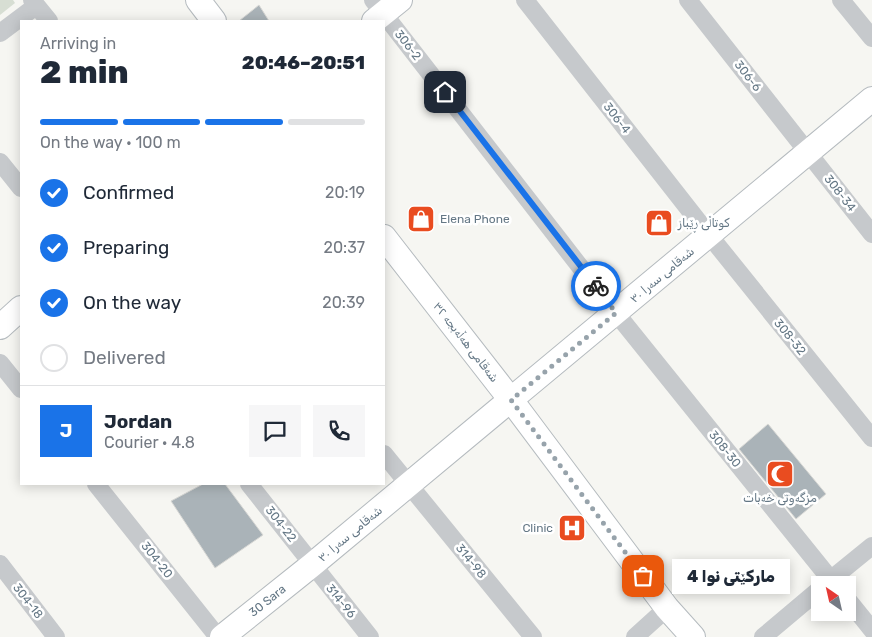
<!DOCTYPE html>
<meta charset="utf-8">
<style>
body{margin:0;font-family:Rubik,"Noto Naskh Arabic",sans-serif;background:#f6f6f7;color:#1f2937;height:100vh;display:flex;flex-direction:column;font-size:19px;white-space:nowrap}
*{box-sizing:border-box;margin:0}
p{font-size:16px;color:#747a83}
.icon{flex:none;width:28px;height:28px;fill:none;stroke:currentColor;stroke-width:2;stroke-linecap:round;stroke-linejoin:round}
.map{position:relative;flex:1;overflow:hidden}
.details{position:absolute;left:20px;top:20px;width:365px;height:465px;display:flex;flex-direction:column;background:#fff;border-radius:0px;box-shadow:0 2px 12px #0003}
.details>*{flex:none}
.needle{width:32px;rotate:326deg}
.fabs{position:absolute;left:811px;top:576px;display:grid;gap:10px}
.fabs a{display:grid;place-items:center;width:45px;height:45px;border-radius:0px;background:#fff;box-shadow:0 2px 12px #0003;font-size:25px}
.pin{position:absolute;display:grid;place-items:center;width:42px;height:42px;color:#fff;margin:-21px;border-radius:10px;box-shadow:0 2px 8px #0006}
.courier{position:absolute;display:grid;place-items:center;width:50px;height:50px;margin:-25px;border:4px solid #1a73e8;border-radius:50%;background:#fff;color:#222;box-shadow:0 1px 6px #0007}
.bubble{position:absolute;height:35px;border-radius:0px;background:#fff;box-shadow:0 2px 12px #0003;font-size:16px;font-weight:800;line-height:35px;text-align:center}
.headline em{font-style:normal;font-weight:800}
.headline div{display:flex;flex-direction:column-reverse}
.headline{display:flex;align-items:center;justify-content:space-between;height:85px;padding:0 20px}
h1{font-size:32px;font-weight:800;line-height:38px}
.bar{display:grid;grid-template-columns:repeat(4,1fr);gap:8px 5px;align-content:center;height:60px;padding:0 20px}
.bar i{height:6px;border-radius:4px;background:#e0e1e3}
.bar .selected{background:#1a73e8}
.bar p{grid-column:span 4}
.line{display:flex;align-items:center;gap:12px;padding:0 20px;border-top:1px solid #e0e1e3}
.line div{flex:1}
.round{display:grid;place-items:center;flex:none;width:52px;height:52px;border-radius:0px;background:#f6f6f7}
ol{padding:0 20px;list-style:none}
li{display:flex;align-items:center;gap:15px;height:55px}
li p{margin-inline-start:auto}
li .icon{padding:5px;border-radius:50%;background:#1a73e8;color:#fff;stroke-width:4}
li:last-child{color:#747a83}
li i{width:28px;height:28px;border:2px solid #e0e1e3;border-radius:50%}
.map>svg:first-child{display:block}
.green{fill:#d7ded3}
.building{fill:#aab3b8;stroke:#d8d8d5}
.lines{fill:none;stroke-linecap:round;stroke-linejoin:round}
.secondary-casing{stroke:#b5bbbf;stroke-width:26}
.street{stroke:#c6c9cc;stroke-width:18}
.secondary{stroke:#fff;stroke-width:24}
.done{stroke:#97a3ab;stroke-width:5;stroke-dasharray:0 9}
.route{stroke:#1a73e8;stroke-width:6}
.labels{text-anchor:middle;stroke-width:5;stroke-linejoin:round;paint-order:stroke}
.street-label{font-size:12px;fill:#647785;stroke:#fff}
.poi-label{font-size:12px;fill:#647785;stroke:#fff;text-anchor:start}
</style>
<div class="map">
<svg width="872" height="637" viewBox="0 0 872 637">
<rect width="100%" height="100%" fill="#f6f6f2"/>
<path class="green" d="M 0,0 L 13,0 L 15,3 L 0,15 Z"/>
<path class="building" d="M 259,5 L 269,21 L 239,21 Z
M 768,424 L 826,494 L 796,519 L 739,449 Z
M 203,484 L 225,484 L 263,535 L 215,568 L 171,501 Z"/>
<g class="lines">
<g class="secondary-casing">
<g id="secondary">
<path d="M 198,0 L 214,21"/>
<path d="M 374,21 L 400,0"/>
<path d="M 384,237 L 511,400 L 667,608 L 693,637"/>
<path d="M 0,327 L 21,308"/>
<path id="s1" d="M 222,637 L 312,565 L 872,99"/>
</g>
</g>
<path class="street" d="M 32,0 L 49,21
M 373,0 L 616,313 L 835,585
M 525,0 L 709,235 L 872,438
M 688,0 L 872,234
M 841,0 L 872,38
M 0,33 L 36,6
M 0,162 L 21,188
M 0,363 L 21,389
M 384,454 L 533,637
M 96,484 L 218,637
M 249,484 L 370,637
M 0,564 L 56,637
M 824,585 L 872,546
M 848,600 L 872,630
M 635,637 L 667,608
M 763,637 L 820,589"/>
<use href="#secondary" class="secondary"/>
</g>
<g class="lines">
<path class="done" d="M 596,286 L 616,313 L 511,400 L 643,576"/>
<path class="route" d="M 445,92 L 596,286"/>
</g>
<defs>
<g id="shop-square" transform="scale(1.4375)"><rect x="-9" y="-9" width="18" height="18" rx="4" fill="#e94c20" stroke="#fff"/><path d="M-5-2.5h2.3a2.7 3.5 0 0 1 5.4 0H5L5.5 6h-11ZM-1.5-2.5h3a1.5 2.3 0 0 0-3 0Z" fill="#fff"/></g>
<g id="mosque-square" transform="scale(1.4375)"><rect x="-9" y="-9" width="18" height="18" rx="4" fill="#e94c20" stroke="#fff"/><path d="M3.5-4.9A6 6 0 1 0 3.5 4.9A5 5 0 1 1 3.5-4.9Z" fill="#fff"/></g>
<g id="hospital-square" transform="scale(1.4375)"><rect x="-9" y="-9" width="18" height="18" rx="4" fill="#e94c20" stroke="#fff"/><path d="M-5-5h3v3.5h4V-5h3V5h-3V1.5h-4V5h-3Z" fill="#fff"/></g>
</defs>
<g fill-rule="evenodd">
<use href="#shop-square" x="421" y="219"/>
<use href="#shop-square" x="659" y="223"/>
<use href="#mosque-square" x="780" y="474"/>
<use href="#hospital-square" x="572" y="528"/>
</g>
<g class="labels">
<g class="street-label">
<text transform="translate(408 45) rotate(52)" y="4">306-2</text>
<text transform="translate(748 76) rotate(52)" y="4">306-6</text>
<text transform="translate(617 118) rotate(52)" y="4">306-4</text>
<text transform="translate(840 193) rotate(52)" y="4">308-34</text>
<text transform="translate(662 275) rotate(-40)" y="4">شەقامی سەرا ٣٠</text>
<text transform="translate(790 337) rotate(51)" y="4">308-32</text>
<text transform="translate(466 342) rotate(52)" y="4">شەقامی هەڵەبجە ٣٢</text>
<text transform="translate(725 449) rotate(51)" y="4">308-30</text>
<text transform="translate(281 524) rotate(52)" y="4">304-22</text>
<text transform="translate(350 534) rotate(-40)" y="4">شەقامی سەرا ٣٠</text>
<text transform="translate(157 560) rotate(52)" y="4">304-20</text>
<text transform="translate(471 561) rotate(51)" y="4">314-98</text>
<text transform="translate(28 601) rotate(52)" y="4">304-18</text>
<text dy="4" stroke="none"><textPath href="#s1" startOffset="58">30 Sara</textPath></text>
<text transform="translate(341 601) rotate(51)" y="4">314-96</text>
</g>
<g class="poi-label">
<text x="440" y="223">Elena Phone</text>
<text x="678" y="227">کوتاڵی ڕێباز</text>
<text x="780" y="502" text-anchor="middle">مزگەوتی خەبات</text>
<text x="553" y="532" text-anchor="end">Clinic</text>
</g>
</g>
</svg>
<div class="fabs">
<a><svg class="needle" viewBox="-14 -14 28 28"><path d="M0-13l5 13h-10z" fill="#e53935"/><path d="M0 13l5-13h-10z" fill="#747a83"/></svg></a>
</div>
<div class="pin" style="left:643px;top:576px;background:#ea580c"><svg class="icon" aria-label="bag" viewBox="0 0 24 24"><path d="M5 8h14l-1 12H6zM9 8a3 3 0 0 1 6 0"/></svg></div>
<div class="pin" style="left:445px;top:92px;background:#1f2937"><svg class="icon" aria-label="home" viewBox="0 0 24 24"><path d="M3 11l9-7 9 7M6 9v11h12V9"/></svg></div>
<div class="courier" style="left:596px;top:286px"><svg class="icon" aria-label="bike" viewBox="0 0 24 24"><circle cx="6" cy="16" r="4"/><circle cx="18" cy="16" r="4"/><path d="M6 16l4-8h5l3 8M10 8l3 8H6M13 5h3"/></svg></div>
<div class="bubble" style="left:672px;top:559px;width:118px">مارکێتی نوا 4</div>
<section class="details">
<div class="headline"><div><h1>2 min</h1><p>Arriving in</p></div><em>20:46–20:51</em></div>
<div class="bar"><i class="selected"></i><i class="selected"></i><i class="selected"></i><i></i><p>On the way · 100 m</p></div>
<ol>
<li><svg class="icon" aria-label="check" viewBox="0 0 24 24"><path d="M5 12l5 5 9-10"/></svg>Confirmed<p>20:19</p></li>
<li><svg class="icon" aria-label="check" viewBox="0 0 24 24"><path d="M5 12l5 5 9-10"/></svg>Preparing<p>20:37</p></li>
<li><svg class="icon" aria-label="check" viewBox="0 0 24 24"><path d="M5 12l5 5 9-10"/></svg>On the way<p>20:39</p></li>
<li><i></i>Delivered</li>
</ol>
<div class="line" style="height:90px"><b class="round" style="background:#1a73e8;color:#fff">J</b><div><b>Jordan</b><p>Courier · 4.8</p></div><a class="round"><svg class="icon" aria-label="chat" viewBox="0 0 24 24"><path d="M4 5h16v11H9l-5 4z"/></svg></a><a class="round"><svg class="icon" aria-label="phone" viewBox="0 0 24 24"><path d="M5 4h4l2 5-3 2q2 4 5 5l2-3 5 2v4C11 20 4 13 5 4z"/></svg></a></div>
</section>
</div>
